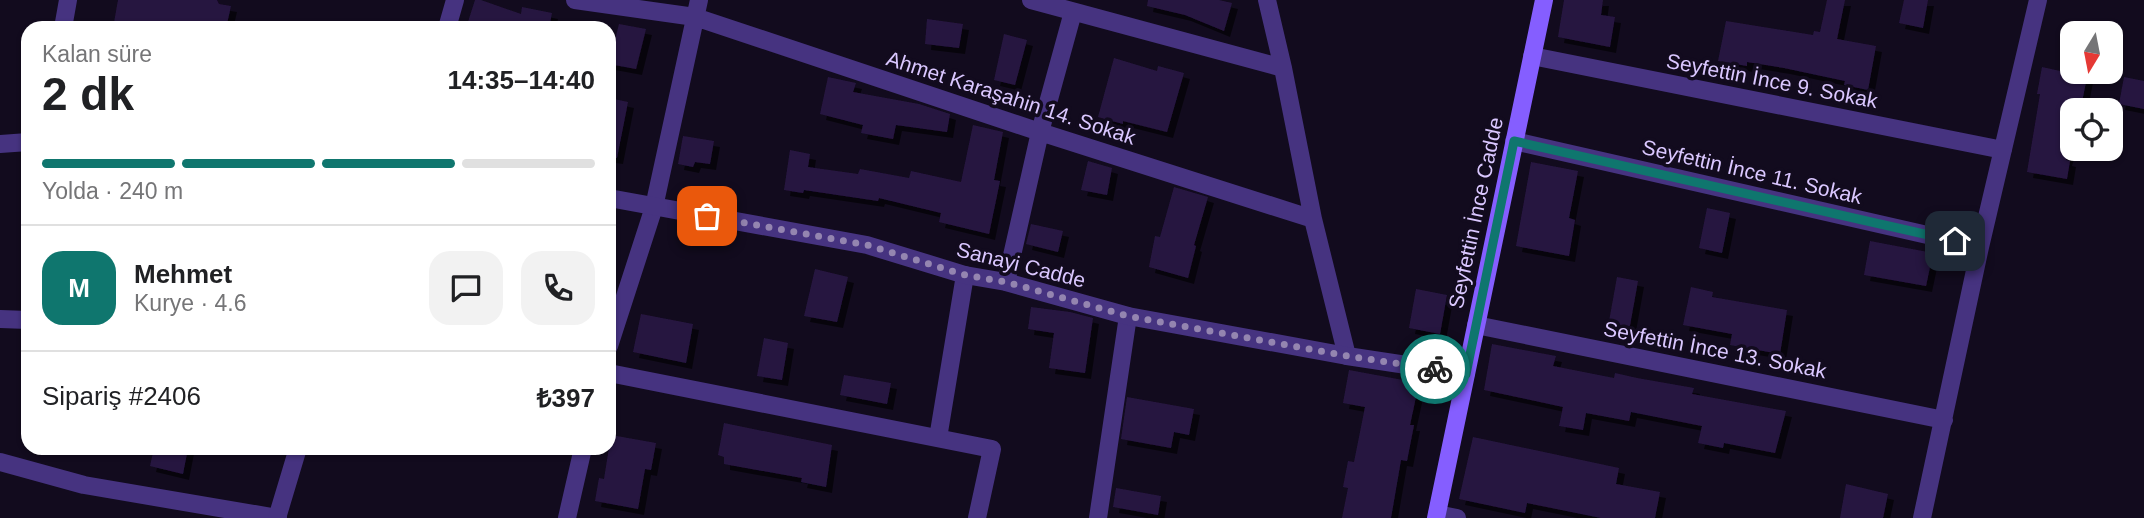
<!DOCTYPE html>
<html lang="tr">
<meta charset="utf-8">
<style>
body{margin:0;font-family:Helvetica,sans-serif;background:#f2f2f2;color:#202124;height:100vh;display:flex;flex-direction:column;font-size:26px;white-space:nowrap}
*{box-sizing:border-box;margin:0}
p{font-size:23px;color:#757577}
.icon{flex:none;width:38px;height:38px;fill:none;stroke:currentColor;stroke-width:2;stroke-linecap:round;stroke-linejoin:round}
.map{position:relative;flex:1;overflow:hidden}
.drawer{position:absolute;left:21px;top:21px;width:595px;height:434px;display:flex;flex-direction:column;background:#fff;border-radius:21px;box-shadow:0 2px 5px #0004}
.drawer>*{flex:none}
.needle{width:46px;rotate:190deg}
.fabs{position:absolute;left:2060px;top:21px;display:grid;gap:14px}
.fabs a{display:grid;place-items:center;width:63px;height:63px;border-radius:14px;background:#fff;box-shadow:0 2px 5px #0004;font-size:35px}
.pin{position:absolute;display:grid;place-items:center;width:60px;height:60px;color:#fff;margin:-30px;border-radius:14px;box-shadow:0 4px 10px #0006}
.courier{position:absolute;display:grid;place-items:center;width:70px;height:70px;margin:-35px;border:5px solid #0f766e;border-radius:50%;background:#fff;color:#222;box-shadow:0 2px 9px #0007}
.summary em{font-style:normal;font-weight:800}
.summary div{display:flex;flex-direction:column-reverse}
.summary{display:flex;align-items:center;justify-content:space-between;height:119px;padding:0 21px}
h1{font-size:46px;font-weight:800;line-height:52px}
.bar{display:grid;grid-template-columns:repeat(4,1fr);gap:10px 7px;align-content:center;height:84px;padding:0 21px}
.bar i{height:9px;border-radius:5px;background:#e0e0e0}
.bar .active{background:#0f766e}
.bar p{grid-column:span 4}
.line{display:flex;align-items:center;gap:18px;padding:0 21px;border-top:2px solid #e0e0e0}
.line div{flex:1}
.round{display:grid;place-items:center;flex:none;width:74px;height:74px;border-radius:21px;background:#f2f2f2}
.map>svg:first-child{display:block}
.building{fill:#271640;filter:url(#shadow)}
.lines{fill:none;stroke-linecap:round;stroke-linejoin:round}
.minor{stroke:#463380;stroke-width:18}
.tertiary{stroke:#463380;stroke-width:18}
.secondary{stroke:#855eff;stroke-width:18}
.done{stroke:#9485b0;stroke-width:7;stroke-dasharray:0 12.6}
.route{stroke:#0f766e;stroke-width:9}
.labels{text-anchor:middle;stroke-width:7;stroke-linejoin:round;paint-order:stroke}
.street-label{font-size:21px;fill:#dac7ff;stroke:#120b1e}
</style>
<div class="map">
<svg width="2144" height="518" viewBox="0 0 2144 518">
<defs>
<filter id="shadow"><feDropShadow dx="6" dy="6" stdDeviation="0" flood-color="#0009"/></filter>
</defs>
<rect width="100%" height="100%" fill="#120b1e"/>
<path class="building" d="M 118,0 L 217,0 L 219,4 L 231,6 L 226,28 L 113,28 Z
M 475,0 L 481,0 L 521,14 L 522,7 L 552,13 L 550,23 L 555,25 L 554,28 L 466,28 Z
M 1148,0 L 1219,0 L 1232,3 L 1224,31 L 1185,15 L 1147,6 Z
M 1564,0 L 1603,0 L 1601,15 L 1615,17 L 1610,47 L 1558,37 Z
M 1827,0 L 1845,0 L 1837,39 L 1876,46 L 1868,90 L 1844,85 L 1845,81 L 1784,68 L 1747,62 L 1747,66 L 1718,61 L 1726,21 L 1813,35 L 1814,31 L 1820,32 Z
M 1904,0 L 1928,0 L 1923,28 L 1899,23 Z
M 927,19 L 963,24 L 959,48 L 925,44 Z
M 619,24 L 646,29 L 636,69 L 609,64 Z
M 1004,34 L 1027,40 L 1015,85 L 994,80 Z
M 1114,58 L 1157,71 L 1158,66 L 1184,73 L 1167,132 L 1123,121 L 1123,124 L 1098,117 Z
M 2042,67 L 2087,77 L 2082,102 L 2072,100 L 2072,141 L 2066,160 L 2070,161 L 2067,179 L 2027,172 L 2040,94 L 2037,94 Z
M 828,77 L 856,83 L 853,92 L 919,104 L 950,114 L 947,132 L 896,125 L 893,139 L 861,133 L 863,125 L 820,114 Z
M 2124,77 L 2144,81 L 2144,109 L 2119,104 Z
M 609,98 L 628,102 L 617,158 L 609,157 Z
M 973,125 L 1003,132 L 994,180 L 1000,181 L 989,234 L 939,222 L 941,213 L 879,198 L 878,201 L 804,190 L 803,193 L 784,190 L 790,150 L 810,154 L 808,167 L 858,174 L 860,169 L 909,178 L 911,171 L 961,182 Z
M 683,136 L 714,141 L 710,164 L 695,162 L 693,167 L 678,164 Z
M 1088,161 L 1112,168 L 1107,195 L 1081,190 Z
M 1531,162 L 1578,171 L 1569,218 L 1575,220 L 1569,256 L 1516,246 Z
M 1174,187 L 1208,197 L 1194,245 L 1196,246 L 1188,278 L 1149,267 L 1155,236 L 1160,237 Z
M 1707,208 L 1730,213 L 1722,253 L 1699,248 Z
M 1031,224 L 1063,231 L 1058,252 L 1026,244 Z
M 1870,241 L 1933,253 L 1926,286 L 1864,275 Z
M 815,269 L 848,277 L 837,322 L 804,316 Z
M 1617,277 L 1638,281 L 1629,331 L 1608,327 Z
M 1691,287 L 1713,292 L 1712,297 L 1787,310 L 1780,354 L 1730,345 L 1732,334 L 1683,325 Z
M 1416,289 L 1447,295 L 1440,334 L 1409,328 Z
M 1031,307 L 1070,312 L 1093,318 L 1085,373 L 1049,368 L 1054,333 L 1028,329 Z
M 641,314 L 693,324 L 686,363 L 633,352 Z
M 764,338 L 788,343 L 782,380 L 757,376 Z
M 1492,344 L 1556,356 L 1553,366 L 1614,378 L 1615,373 L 1637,378 L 1694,388 L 1692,394 L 1786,411 L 1775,453 L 1724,443 L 1723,448 L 1698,443 L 1702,426 L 1631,412 L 1629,421 L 1586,413 L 1583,430 L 1559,426 L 1563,407 L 1484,390 Z
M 1349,370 L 1419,383 L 1410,425 L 1414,425 L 1407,461 L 1401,460 L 1391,518 L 1342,518 L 1348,488 L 1343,487 L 1348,461 L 1354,462 L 1365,407 L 1343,403 Z
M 844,375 L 891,383 L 887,404 L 840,395 Z
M 1127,397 L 1194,409 L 1189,435 L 1174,432 L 1171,448 L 1121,439 Z
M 724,423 L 832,445 L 826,487 L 801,482 L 802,478 L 724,464 L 724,457 L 718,455 Z
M 611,435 L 656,443 L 651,470 L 645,469 L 638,509 L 595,501 L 599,478 L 604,479 Z
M 1473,437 L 1619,468 L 1616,484 L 1660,492 L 1655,518 L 1601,518 L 1527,503 L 1525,513 L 1459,499 Z
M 154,448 L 188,448 L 183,474 L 150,466 Z
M 1846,484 L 1888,494 L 1883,518 L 1840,518 Z
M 1116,488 L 1161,496 L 1158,515 L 1113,507 Z"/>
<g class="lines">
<path class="minor" d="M 575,0 L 695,17 L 1040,132 L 1313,219
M 1031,0 L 1283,68
M 1267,0 L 1283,68 L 1313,219 L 1347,356
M 63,28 L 68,0
M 1532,56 L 2003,150
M 1514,141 L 1980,247
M 1006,282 L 1040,132 L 1073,12
M 0,319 L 28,320
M 1476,325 L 1944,420
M 609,346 L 654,207 L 699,0
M 609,373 L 992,449 L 977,518
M 938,438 L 965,275
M 0,462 L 84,485 L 278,518
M 1437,514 L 1457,518
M 567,518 L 583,448
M 1098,518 L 1128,316
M 1922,518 L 1980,247 L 2038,0"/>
<path class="tertiary" d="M 447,28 L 455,0
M 0,144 L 28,142
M 609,198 L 867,245 L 965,275 L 1006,282 L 1128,316 L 1347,356 L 1466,374
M 277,518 L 298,448"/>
<path class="secondary" d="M 1436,518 L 1544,0"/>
</g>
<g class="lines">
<path class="done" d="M 707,216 L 867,245 L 965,275 L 1006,282 L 1128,316 L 1347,356 L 1435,369"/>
<path class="route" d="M 1435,369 L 1466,374 L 1514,141 L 1955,241"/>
</g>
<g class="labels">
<g class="street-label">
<text transform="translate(1772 81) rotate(11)" y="7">Seyfettin İnce 9. Sokak</text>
<text transform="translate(1011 98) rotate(18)" y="7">Ahmet Karaşahin 14. Sokak</text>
<text transform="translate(1752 172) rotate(13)" y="7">Seyfettin İnce 11. Sokak</text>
<text transform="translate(1476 213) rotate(-78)" y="7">Seyfettin İnce Cadde</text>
<text transform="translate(1021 265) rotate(14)" y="7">Sanayi Cadde</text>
<text transform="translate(1715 350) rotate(11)" y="7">Seyfettin İnce 13. Sokak</text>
</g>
</g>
</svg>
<div class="fabs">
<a><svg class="needle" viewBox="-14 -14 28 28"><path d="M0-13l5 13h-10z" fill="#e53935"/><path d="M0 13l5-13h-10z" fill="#757577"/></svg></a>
<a><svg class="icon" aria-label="locate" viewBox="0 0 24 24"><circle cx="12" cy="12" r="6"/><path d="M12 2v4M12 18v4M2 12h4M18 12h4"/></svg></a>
</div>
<div class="pin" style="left:707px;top:216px;background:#ea580c"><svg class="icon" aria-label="bag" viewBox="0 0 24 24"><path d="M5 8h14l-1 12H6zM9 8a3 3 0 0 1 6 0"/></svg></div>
<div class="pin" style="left:1955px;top:241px;background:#1f2937"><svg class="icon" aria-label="home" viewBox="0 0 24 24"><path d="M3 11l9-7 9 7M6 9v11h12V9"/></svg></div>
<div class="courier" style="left:1435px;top:369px"><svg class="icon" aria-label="bike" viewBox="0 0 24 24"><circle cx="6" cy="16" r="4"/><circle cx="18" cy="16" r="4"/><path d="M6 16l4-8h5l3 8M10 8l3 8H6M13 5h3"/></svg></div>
<section class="drawer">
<div class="summary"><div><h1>2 dk</h1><p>Kalan süre</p></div><em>14:35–14:40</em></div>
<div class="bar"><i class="active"></i><i class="active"></i><i class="active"></i><i></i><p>Yolda · 240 m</p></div>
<div class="line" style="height:126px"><b class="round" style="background:#0f766e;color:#fff">M</b><div><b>Mehmet</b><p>Kurye · 4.6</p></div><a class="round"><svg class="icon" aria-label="chat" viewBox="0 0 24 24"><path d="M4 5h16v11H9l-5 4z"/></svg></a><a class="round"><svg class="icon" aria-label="phone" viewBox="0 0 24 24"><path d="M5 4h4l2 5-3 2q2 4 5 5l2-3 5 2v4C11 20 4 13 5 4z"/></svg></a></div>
<div class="line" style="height:91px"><div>Sipariş #2406</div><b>₺397</b></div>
</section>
</div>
